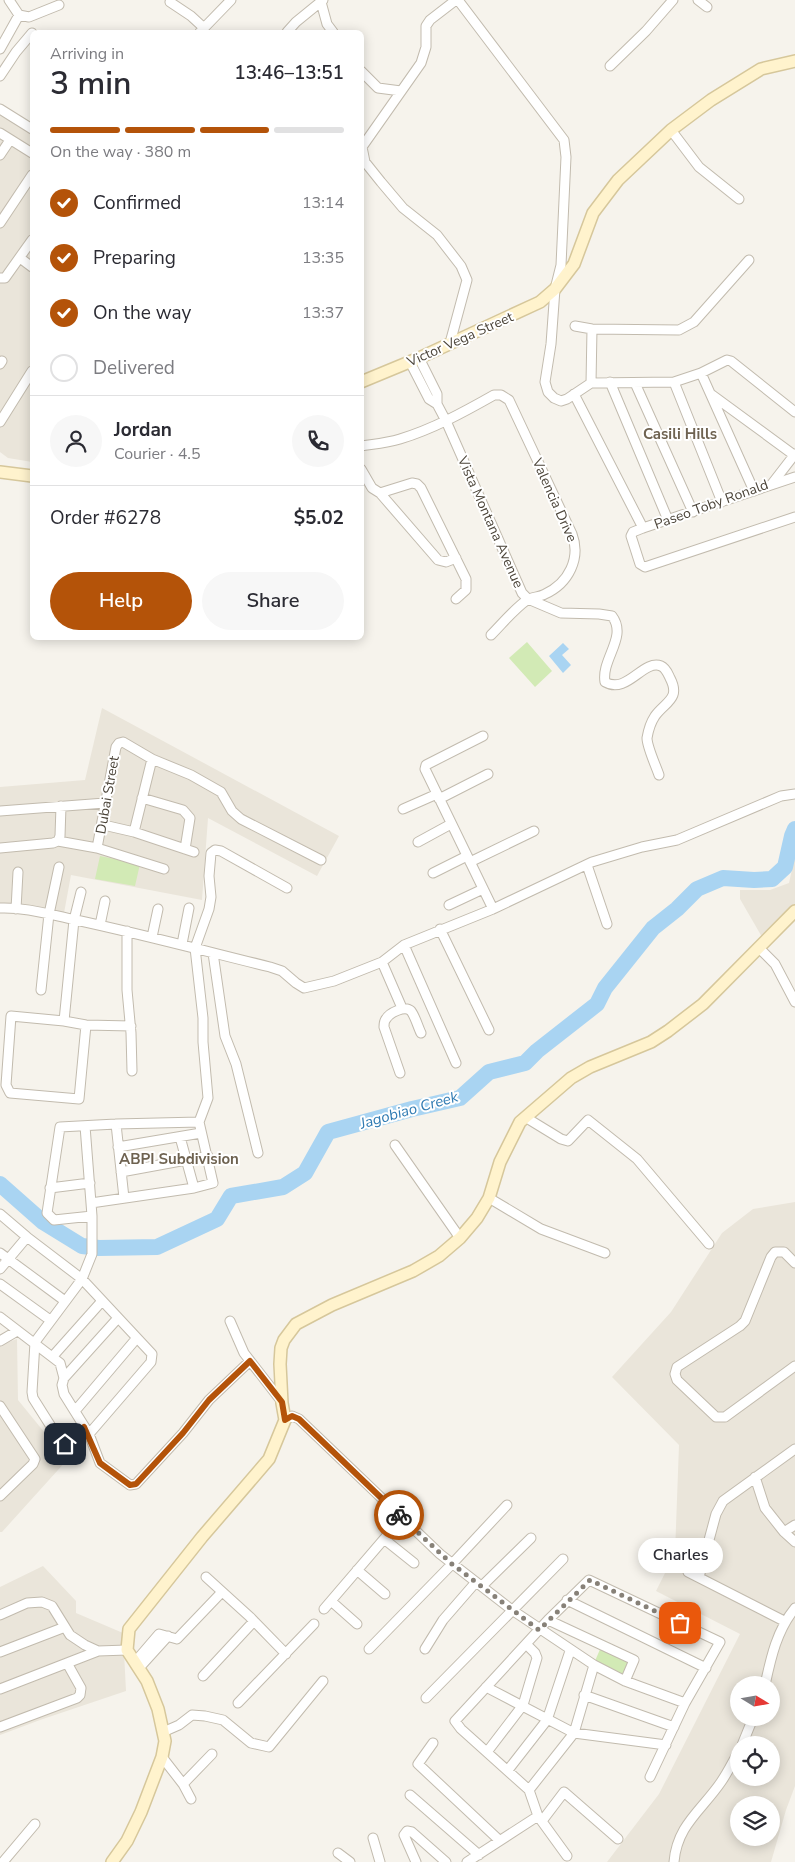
<!DOCTYPE html>
<meta charset="utf-8">
<style>
body{margin:0;font-family:"Nunito Sans",sans-serif;background:#f7f7f7;color:#2b2b33;height:100vh;display:flex;flex-direction:column;font-size:19px;white-space:nowrap}
*{box-sizing:border-box;margin:0}
p{font-size:16px;color:#7c7c81}
.icon{flex:none;width:28px;height:28px;fill:none;stroke:currentColor;stroke-width:2;stroke-linecap:round;stroke-linejoin:round}
.map{position:relative;flex:1;overflow:hidden}
.drawer{position:absolute;left:30px;top:30px;width:334px;height:610px;display:flex;flex-direction:column;background:#fff;border-radius:8px;box-shadow:0 2px 12px #0003}
.drawer>*{flex:none}
.needle{width:32px;rotate:101deg}
.fabs{position:absolute;left:730px;top:1676px;display:grid;gap:10px}
.fabs a{display:grid;place-items:center;width:50px;height:50px;border-radius:50%;background:#fff;box-shadow:0 2px 12px #0003;font-size:25px}
.pin{position:absolute;display:grid;place-items:center;width:42px;height:42px;color:#fff;margin:-21px;border-radius:10px;box-shadow:0 2px 8px #0006}
.courier{position:absolute;display:grid;place-items:center;width:50px;height:50px;margin:-25px;border:4px solid #b45309;border-radius:50%;background:#fff;color:#222;box-shadow:0 1px 6px #0007}
.bubble{position:absolute;height:35px;border-radius:18px;background:#fff;box-shadow:0 2px 12px #0003;font-size:16px;font-weight:600;line-height:35px;text-align:center}
.overview em{font-style:normal;font-weight:600}
.overview div{display:flex;flex-direction:column-reverse}
.overview{display:flex;align-items:center;justify-content:space-between;height:85px;padding:0 20px}
h1{font-size:32px;font-weight:600;line-height:38px}
.bar{display:grid;grid-template-columns:repeat(4,1fr);gap:8px 5px;align-content:center;height:60px;padding:0 20px}
.bar i{height:6px;border-radius:4px;background:#e1e1e2}
.bar .selected{background:#b45309}
.bar p{grid-column:span 4}
.line{display:flex;align-items:center;gap:12px;padding:0 20px;border-top:1px solid #e1e1e2}
.line div{flex:1}
.round{display:grid;place-items:center;flex:none;width:52px;height:52px;border-radius:26px;background:#f7f7f7}
ol{padding:0 20px;list-style:none}
li{display:flex;align-items:center;gap:15px;height:55px}
li p{margin-inline-start:auto}
li .icon{padding:5px;border-radius:50%;background:#b45309;color:#fff;stroke-width:4}
li:last-child{color:#7c7c81}
li i{width:28px;height:28px;border:2px solid #e1e1e2;border-radius:50%}
.action{display:flex;gap:10px;margin-top:auto;padding:10px 20px}
.action a{flex:1;height:58px;border-radius:30px;background:#b45309;color:#fff;font-size:20px;font-weight:600;line-height:58px;text-align:center}
.action a+a{background:#f7f7f7;color:#2b2b33}
.map>svg:first-child{display:block}
.residential{fill:#eae5da;fill-rule:evenodd}
.green{fill:#d2eab5}
.water{fill:#a9d4f2}
.lines{fill:none;stroke-linecap:round;stroke-linejoin:round}
.river{stroke:#a9d4f2;stroke-width:16}
.street-casing{stroke:#c2bbae;stroke-width:11}
.secondary-casing{stroke:#d6c79b;stroke-width:14}
.street{stroke:#fff;stroke-width:9}
.secondary{stroke:#fff3cd;stroke-width:11}
.done{stroke:#878178;stroke-width:5;stroke-dasharray:0 9}
.route{stroke:#b45309;stroke-width:6}
.labels{text-anchor:middle;stroke-width:4;stroke-linejoin:round;paint-order:stroke}
.street-label{font-size:14px;fill:#4b4439;stroke:#fff}
.neighbourhood-label{font-size:15px;font-weight:bold;fill:#6e6250;stroke:#fff}
.water-label{font-size:15px;font-style:italic;fill:#2e7ab2;stroke:#fff}
</style>
<div class="map">
<svg width="795" height="1862" viewBox="0 0 795 1862">
<rect width="100%" height="100%" fill="#f6f3ec"/>
<path class="residential" d="M 0,113 L 32,132 L 32,462 L 8,458 L 0,452 Z
M 102,708 L 339,836 L 317,876 L 208,818 L 202,900 L 71,875 L 64,913 L 0,903 L 0,787 L 85,780 Z
M 795,856 L 795,905 L 762,937 L 740,899 L 740,890 L 770,890 L 789,883 Z
M 795,1202 L 795,1786 L 786,1810 L 771,1862 L 607,1862 L 659,1794 L 740,1634 L 656,1591 L 675,1553 L 679,1445 L 612,1377 L 671,1312 L 722,1233 L 753,1209 ZM 739,1685 L 771,1685 L 771,1718 L 739,1718 ZM 739,1745 L 771,1745 L 771,1778 L 739,1778 ZM 739,1805 L 771,1805 L 771,1838 L 739,1838 Z
M 17,1339 L 18,1400 L 67,1460 L 2,1532 L 0,1532 L 0,1345 Z
M 43,1566 L 76,1601 L 76,1613 L 123,1633 L 126,1691 L 40,1720 L 0,1735 L 0,1587 Z"/>
<path class="green" d="M 527,642 L 552,671 L 535,687 L 509,658 Z
M 100,856 L 140,864 L 135,886 L 95,879 Z
M 601,1647 L 631,1661 L 624,1675 L 595,1661 Z"/>
<path class="water" d="M 563,643 L 569,649 L 562,655 L 571,665 L 563,673 L 549,656 Z"/>
<g class="lines">
<path class="river" d="M 0,1184 L 43,1222 L 82,1246 L 99,1248 L 157,1247 L 217,1219 L 231,1196 L 283,1187 L 305,1173 L 328,1132 L 412,1109 L 460,1098 L 489,1072 L 525,1063 L 537,1051 L 597,1004 L 605,988 L 653,928 L 677,909 L 697,889 L 723,878 L 754,880 L 772,879 L 785,867 L 792,836 L 795,829"/>
<g class="street-casing">
<path id="street" d="M 9,0 L 19,15 L 29,17 L 59,5
M 458,0 L 564,140 L 566,157 L 561,265 L 555,289 L 551,344 L 545,382 L 548,392 L 554,398 L 561,401 L 567,399 L 591,383 L 674,382 L 701,373 L 727,360 L 731,361 L 795,412
M 698,0 L 707,7
M 170,2 L 191,16 L 204,28
M 321,2 L 327,24 L 333,32
M 200,32 L 231,0
M 287,32 L 296,22 L 323,0
M 0,49 L 19,15
M 610,66 L 646,31 L 673,0
M 361,71 L 378,88 L 401,91
M 0,76 L 16,52 L 32,33
M 0,109 L 32,129
M 671,130 L 699,167 L 739,199
M 0,133 L 32,153
M 0,155 L 10,140
M 0,223 L 32,175
M 20,258 L 32,267
M 0,278 L 5,278 L 32,240
M 575,326 L 592,329 L 679,330 L 694,322 L 749,260
M 450,343 L 467,280 L 461,266 L 437,235 L 403,208 L 381,182 L 365,162 L 362,147 L 421,63 L 426,47 L 426,26 L 430,20 L 456,0
M 419,358 L 437,394 L 437,404
M 410,362 L 429,399 L 437,404 L 446,421 L 522,593 L 528,599 L 561,613 L 599,614 L 612,616 C 628,637 601,659 605,682 C 627,695 643,659 661,666 C 666,668 668,674 670,678 C 681,699 665,702 655,716 C 651,722 648,732 647,738 C 647,747 656,766 659,775
M 0,364 L 2,361
M 701,373 L 754,491
M 610,382 L 668,520
M 674,382 L 722,502
M 591,383 L 592,329
M 635,383 L 693,512
M 574,394 L 643,528
M 712,395 L 794,455
M 0,422 L 32,371
M 361,446 C 374,444 387,443 400,439 C 433,429 464,412 494,395 L 501,395 L 509,400 L 572,534 C 581,558 569,583 545,594 C 540,597 532,597 527,600 C 514,609 502,624 491,635
M 361,469 L 372,488 L 380,493 L 438,560 L 446,562 L 456,558
M 795,477 L 643,528 L 633,532 L 631,536 L 640,564 L 645,567 L 795,517
M 771,485 L 795,454
M 380,493 L 412,483 L 417,484 L 421,488 L 466,579 L 466,590 L 456,599
M 483,736 L 426,765 L 425,769 L 493,909
M 142,798 L 183,810 L 190,818 L 185,849
M 439,799 L 488,774
M 403,809 L 437,794
M 0,811 L 105,803
M 102,822 L 108,826 L 134,832 L 194,852
M 134,832 L 152,759
M 58,841 L 97,848 L 164,869
M 418,842 L 451,824
M 0,848 L 53,843 L 58,841 L 60,836 L 61,806
M 97,848 L 116,747 L 119,743 L 123,742 L 152,759 L 191,775 L 221,792 L 232,811 L 241,819 L 321,860
M 470,862 L 534,831
M 587,865 L 607,924
M 433,873 L 467,856
M 449,905 L 483,889
M 0,908 C 26,907 51,915 76,920 C 141,934 205,951 270,967 L 282,971 L 296,983 L 304,988 L 334,981 L 382,962 L 404,945 L 493,909 L 592,862 L 642,847 L 677,840 L 781,796 L 795,794
M 16,909 L 18,872
M 100,925 L 105,901
M 440,929 L 489,1030
M 127,931 L 127,990 L 131,1033 L 132,1071
M 152,937 L 158,909
M 182,944 L 189,908
M 404,945 L 456,1063
M 759,948 L 775,964 L 795,1002
M 213,953 L 225,1036 L 236,1064 L 258,1153
M 382,962 L 402,1008
M 41,990 L 49,914 L 59,867
M 64,1021 L 74,920 L 81,892
M 86,1025 L 79,1099 L 10,1093 L 6,1085 L 11,1016 L 64,1021 L 86,1025 L 131,1026
M 400,1073 L 384,1027 C 384,1024 384,1021 386,1019 C 389,1013 405,1005 411,1011 C 415,1016 418,1027 421,1033
M 525,1117 L 561,1139 L 568,1141 L 588,1120 L 637,1159 L 709,1244
M 116,1124 L 124,1198
M 180,1137 L 194,1188
M 395,1145 L 460,1238
M 118,1147 L 201,1133
M 121,1172 L 208,1156
M 50,1188 L 90,1183
M 489,1198 L 541,1229 L 605,1253
M 91,1203 L 194,1188 L 213,1183 L 199,1122 L 208,1098 L 203,1042 L 203,1018 L 195,948 L 209,909 L 211,897 L 209,876 L 211,853 L 215,850 L 221,851 L 287,888
M 0,1214 L 27,1237 L 82,1279 L 152,1354 L 151,1362 L 89,1434
M 92,1216 L 54,1220 L 47,1213 L 60,1127 L 116,1124 L 199,1122
M 0,1253 L 65,1301
M 795,1263 L 784,1252 L 775,1252 L 771,1257 L 745,1321 L 740,1326 L 677,1367 L 675,1374 L 677,1380 L 716,1417 L 725,1417 L 795,1366
M 0,1269 L 27,1237
M 0,1284 L 50,1320
M 0,1317 L 60,1363 L 64,1378 L 62,1385 L 64,1394 L 89,1434 L 100,1463 L 130,1485 L 136,1484 L 183,1433 L 209,1400 L 250,1361
M 230,1321 L 244,1353 L 282,1402
M 0,1341 L 17,1331
M 53,1356 L 102,1301
M 64,1378 L 118,1318
M 0,1406 L 35,1459 L 33,1464 L 0,1496
M 75,1411 L 136,1339
M 285,1420 L 292,1416 L 299,1419 L 440,1554 L 512,1610 L 594,1665 L 625,1681 L 685,1703
M 84,1427 L 68,1443 L 62,1444 L 33,1398 L 32,1392 L 35,1342 L 82,1279 L 92,1254 L 92,1216 L 85,1126
M 755,1477 L 765,1508 L 784,1532 L 795,1542
M 784,1532 L 795,1525
M 384,1539 L 414,1563
M 357,1570 L 385,1594
M 688,1572 L 784,1621
M 206,1577 L 250,1617 L 286,1654
M 699,1577 L 716,1514 L 723,1501 L 795,1449
M 482,1586 L 531,1538
M 567,1600 L 706,1668
M 331,1601 L 357,1624
M 324,1609 L 402,1518
M 0,1615 L 27,1603 L 42,1602 L 52,1606 L 70,1635 L 85,1645 L 98,1651 L 127,1650
M 548,1620 L 634,1660 L 625,1681
M 369,1649 L 452,1564 L 507,1505
M 425,1649 L 443,1620 L 476,1582
M 0,1652 L 65,1627
M 135,1662 L 159,1634 L 177,1639 L 221,1593
M 139,1668 L 168,1636
M 203,1676 L 254,1621
M 765,1685 C 771,1657 777,1630 795,1608
M 486,1687 L 574,1733 L 666,1745
M 0,1689 L 98,1651
M 584,1695 L 674,1727
M 426,1698 L 563,1559
M 238,1703 L 314,1624
M 0,1727 L 77,1698 L 80,1695 L 81,1688 L 67,1663
M 163,1732 L 179,1725 L 192,1715 L 205,1716 L 223,1720 L 251,1743 L 269,1747 L 323,1681
M 433,1743 L 418,1764 L 499,1840
M 742,1745 L 753,1718
M 487,1752 L 523,1705 L 537,1658 L 535,1653 L 526,1644
M 162,1757 L 183,1784 L 191,1799
M 508,1770 L 547,1720 L 570,1651
M 183,1784 L 212,1754
M 529,1790 L 574,1733 L 594,1665
M 410,1795 L 479,1855
M 542,1821 L 564,1792 L 618,1839
M 373,1838 L 380,1862
M 338,1853 L 350,1862
M 567,1856 L 538,1816 L 529,1790 L 461,1729 L 455,1721 L 548,1620 L 589,1580 L 720,1642 L 685,1703 L 650,1777
M 3,1862 L 35,1824
M 416,1862 L 404,1835 L 407,1831 L 412,1832 L 446,1862
M 467,1862 L 538,1816
M 674,1862 C 677,1825 702,1810 721,1782 C 728,1772 733,1761 739,1751"/>
</g>
<g class="secondary-casing">
<path id="secondary" d="M 361,382 L 419,358 L 540,302 L 555,289 L 574,264 L 593,213 L 618,180 L 671,130 L 711,100 L 761,69 L 795,61
M 0,472 L 32,476
M 112,1862 L 127,1841 L 141,1812 L 162,1757 L 165,1741 L 158,1709 L 147,1681 L 127,1650 L 129,1629 L 202,1537 L 269,1459 L 285,1420 L 282,1403 L 280,1364 L 281,1348 L 284,1340 L 296,1324 L 332,1305 L 413,1271 L 439,1256 L 460,1238 L 477,1218 L 489,1198 L 500,1162 L 520,1122 L 571,1078 L 590,1067 L 651,1042 L 668,1031 L 703,1004 L 795,911"/>
</g>
<use href="#street" class="street"/>
<use href="#secondary" class="secondary"/>
</g>
<g class="lines">
<path class="done" d="M 399,1515 L 452,1564 L 539,1630 L 590,1580 L 680,1623"/>
<path class="route" d="M 65,1444 L 84,1427 L 100,1463 L 130,1485 L 136,1484 L 183,1433 L 209,1400 L 250,1361 L 282,1402 L 285,1420 L 292,1416 L 299,1419 L 399,1515"/>
</g>
<g class="labels">
<g class="street-label">
<text transform="translate(460 339) rotate(-24)" y="5">Victor Vega Street</text>
<text transform="translate(555 500) rotate(66)" y="5">Valencia Drive</text>
<text transform="translate(711 504) rotate(-20)" y="5">Paseo Toby Ronald</text>
<text transform="translate(491 522) rotate(66)" y="5">Vista Montana Avenue</text>
<text transform="translate(107 795) rotate(-80)" y="5">Dubai Street</text>
</g>
<g class="neighbourhood-label">
<text x="680" y="439">Casili Hills</text>
<text x="179" y="1164">ABPI Subdivision</text>
</g>
<g class="water-label">
<text transform="translate(409 1110) rotate(-16)" y="5">Jagobiao Creek</text>
</g>
</g>
</svg>
<div class="fabs">
<a><svg class="needle" viewBox="-14 -14 28 28"><path d="M0-13l5 13h-10z" fill="#e53935"/><path d="M0 13l5-13h-10z" fill="#7c7c81"/></svg></a>
<a><svg class="icon" aria-label="locate" viewBox="0 0 24 24"><circle cx="12" cy="12" r="6"/><path d="M12 2v4M12 18v4M2 12h4M18 12h4"/></svg></a>
<a><svg class="icon" aria-label="layers" viewBox="0 0 24 24"><path d="M12 4l9 5-9 5-9-5zM3 14l9 5 9-5"/></svg></a>
</div>
<div class="pin" style="left:680px;top:1623px;background:#ea580c"><svg class="icon" aria-label="bag" viewBox="0 0 24 24"><path d="M5 8h14l-1 12H6zM9 8a3 3 0 0 1 6 0"/></svg></div>
<div class="pin" style="left:65px;top:1444px;background:#1f2937"><svg class="icon" aria-label="home" viewBox="0 0 24 24"><path d="M3 11l9-7 9 7M6 9v11h12V9"/></svg></div>
<div class="courier" style="left:399px;top:1515px"><svg class="icon" aria-label="bike" viewBox="0 0 24 24"><circle cx="6" cy="16" r="4"/><circle cx="18" cy="16" r="4"/><path d="M6 16l4-8h5l3 8M10 8l3 8H6M13 5h3"/></svg></div>
<div class="bubble" style="left:638px;top:1538px;width:85px">Charles</div>
<section class="drawer">
<div class="overview"><div><h1>3 min</h1><p>Arriving in</p></div><em>13:46–13:51</em></div>
<div class="bar"><i class="selected"></i><i class="selected"></i><i class="selected"></i><i></i><p>On the way · 380 m</p></div>
<ol>
<li><svg class="icon" aria-label="check" viewBox="0 0 24 24"><path d="M5 12l5 5 9-10"/></svg>Confirmed<p>13:14</p></li>
<li><svg class="icon" aria-label="check" viewBox="0 0 24 24"><path d="M5 12l5 5 9-10"/></svg>Preparing<p>13:35</p></li>
<li><svg class="icon" aria-label="check" viewBox="0 0 24 24"><path d="M5 12l5 5 9-10"/></svg>On the way<p>13:37</p></li>
<li><i></i>Delivered</li>
</ol>
<div class="line" style="height:90px"><a class="round"><svg class="icon" aria-label="person" viewBox="0 0 24 24"><circle cx="12" cy="8" r="4"/><path d="M4 21q1-7 8-7t8 7"/></svg></a><div><b>Jordan</b><p>Courier · 4.5</p></div><a class="round"><svg class="icon" aria-label="phone" viewBox="0 0 24 24"><path d="M5 4h4l2 5-3 2q2 4 5 5l2-3 5 2v4C11 20 4 13 5 4z"/></svg></a></div>
<div class="line" style="height:65px"><div>Order #6278</div><b>$5.02</b></div>
<div class="action"><a>Help</a><a>Share</a></div>
</section>
</div>
